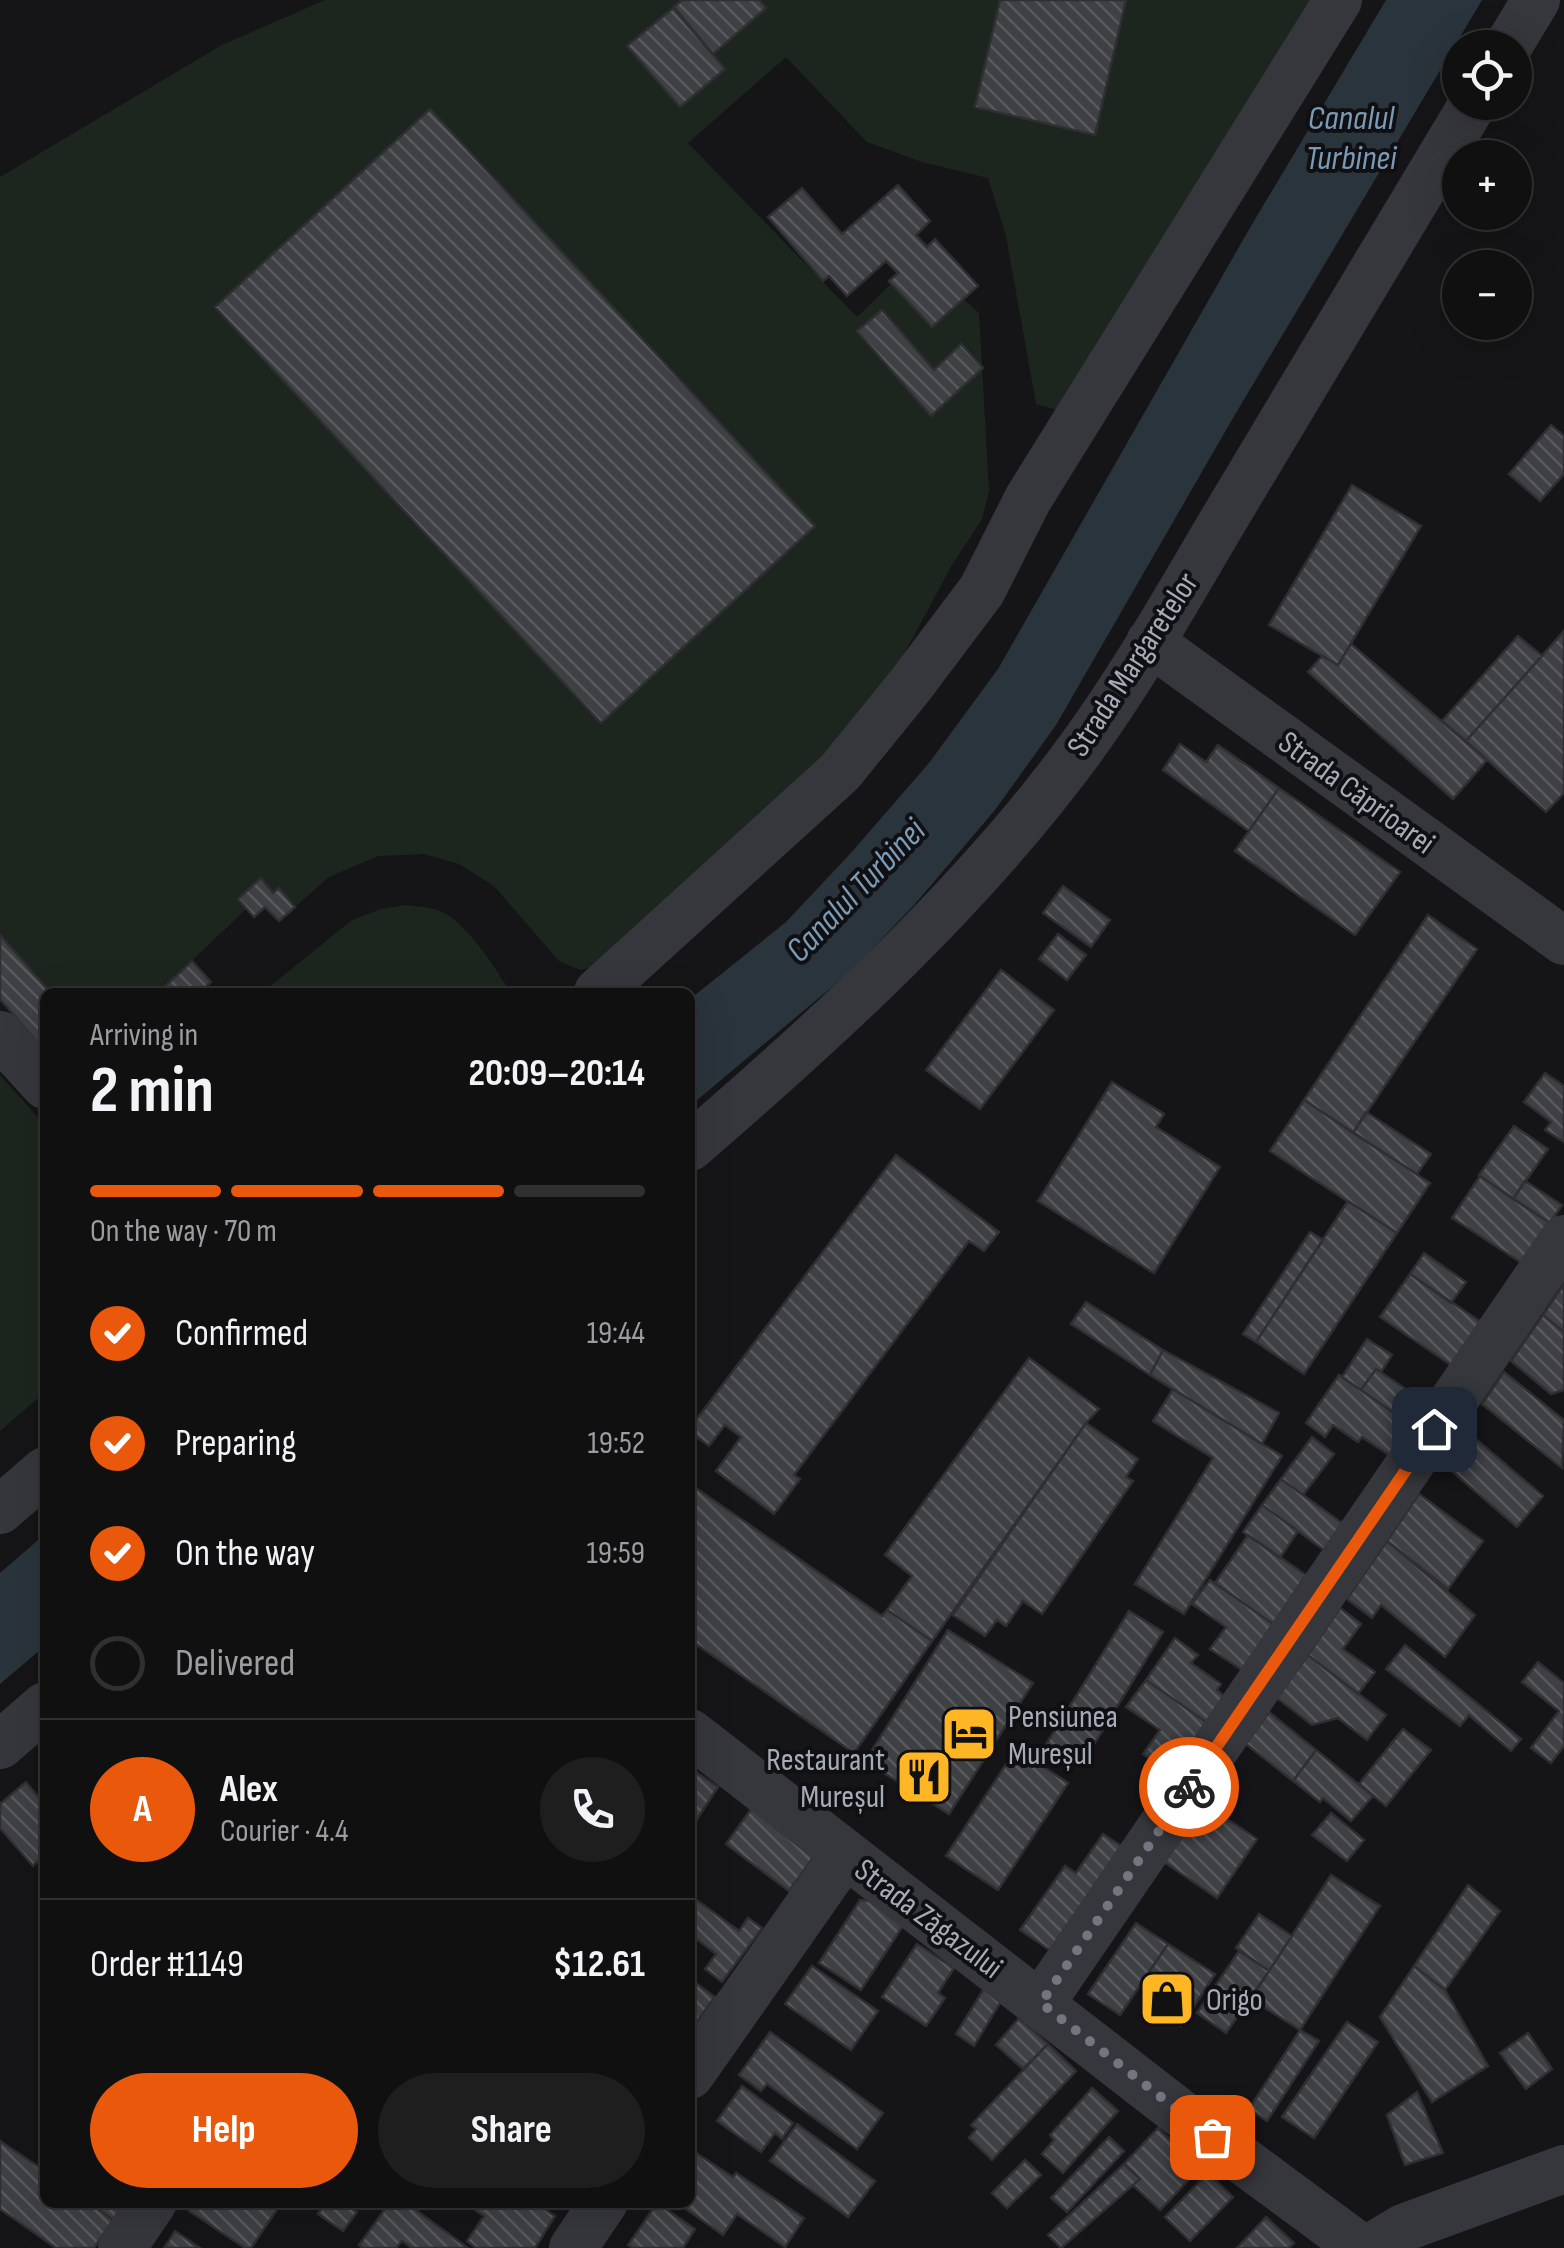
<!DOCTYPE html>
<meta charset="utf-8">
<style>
body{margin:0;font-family:"Sofia Sans Condensed",sans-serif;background:#1e1e1f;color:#f1f3f6;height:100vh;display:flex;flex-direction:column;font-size:38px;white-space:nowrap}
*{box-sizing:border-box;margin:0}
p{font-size:32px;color:#9c9d9f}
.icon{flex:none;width:55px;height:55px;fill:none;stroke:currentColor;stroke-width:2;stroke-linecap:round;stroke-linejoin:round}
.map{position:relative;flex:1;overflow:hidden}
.drawer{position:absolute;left:40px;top:988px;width:655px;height:1220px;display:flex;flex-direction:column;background:#101011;border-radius:15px;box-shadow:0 10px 40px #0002,0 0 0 2px #303031}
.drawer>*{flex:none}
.fabs{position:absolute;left:1442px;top:30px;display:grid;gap:20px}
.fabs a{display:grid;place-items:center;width:90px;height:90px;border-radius:50%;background:#101011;box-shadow:0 10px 40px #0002,0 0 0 2px #303031;font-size:50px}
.pin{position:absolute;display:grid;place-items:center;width:85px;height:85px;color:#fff;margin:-42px;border-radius:20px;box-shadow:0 5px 15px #0006}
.courier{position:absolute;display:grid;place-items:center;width:100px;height:100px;margin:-50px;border:8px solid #ea580c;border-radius:50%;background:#fff;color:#222;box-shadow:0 2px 12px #0007}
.headline em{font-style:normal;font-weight:700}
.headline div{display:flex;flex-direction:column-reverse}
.headline{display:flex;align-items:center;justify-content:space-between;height:170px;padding:0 50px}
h1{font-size:65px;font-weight:700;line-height:75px}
.bar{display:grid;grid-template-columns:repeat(4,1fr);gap:15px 10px;align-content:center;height:120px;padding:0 50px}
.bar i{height:12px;border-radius:8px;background:#303031}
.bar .current{background:#ea580c}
.bar p{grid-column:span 4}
.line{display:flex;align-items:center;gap:25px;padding:0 50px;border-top:2px solid #303031}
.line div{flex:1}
.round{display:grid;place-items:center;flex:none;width:105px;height:105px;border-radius:52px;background:#1e1e1f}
ol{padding:0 50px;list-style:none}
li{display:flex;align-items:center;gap:30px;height:110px}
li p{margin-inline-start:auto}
li .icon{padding:10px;border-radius:50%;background:#ea580c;color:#fff;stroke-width:4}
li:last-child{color:#9c9d9f}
li i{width:55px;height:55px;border:5px solid #303031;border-radius:50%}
.button{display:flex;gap:20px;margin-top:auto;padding:20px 50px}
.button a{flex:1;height:115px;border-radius:60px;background:#ea580c;color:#fff;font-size:40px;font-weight:700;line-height:115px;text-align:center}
.button a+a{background:#1e1e1f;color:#f1f3f6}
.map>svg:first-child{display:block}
.grass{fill:#1d261e}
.water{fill:#2a343c}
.building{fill:url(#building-back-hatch);stroke:#2f2f33;stroke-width:2.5}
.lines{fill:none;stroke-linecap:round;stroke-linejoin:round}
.minor{stroke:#36373c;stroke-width:48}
.done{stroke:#737680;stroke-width:10;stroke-dasharray:0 18}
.route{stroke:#ea580c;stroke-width:12}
.labels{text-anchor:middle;stroke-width:8;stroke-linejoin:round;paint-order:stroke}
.street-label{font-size:32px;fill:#a6abb8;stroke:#101012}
.poi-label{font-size:32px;fill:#a6abb8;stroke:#101012;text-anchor:start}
.water-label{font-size:35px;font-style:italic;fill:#7a9ab6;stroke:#101012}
</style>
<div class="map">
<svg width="1564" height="2248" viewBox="0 0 1564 2248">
<defs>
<pattern id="building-back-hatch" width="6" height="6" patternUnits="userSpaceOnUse" patternTransform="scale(2.5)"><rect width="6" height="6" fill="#3f4044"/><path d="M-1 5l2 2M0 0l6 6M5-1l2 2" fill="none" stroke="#58595d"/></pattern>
</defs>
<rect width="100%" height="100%" fill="#151517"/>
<path class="grass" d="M 325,0 L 1322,0 L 1064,412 L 1036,404 L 1006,236 L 988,178 L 922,162 L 867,142 L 786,57 L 688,143 L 857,317 L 917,259 L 979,313 L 989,491 L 982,519 L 952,565 L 891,678 L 829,761 L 601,965 L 580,970 L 559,961 L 494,886 L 459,864 L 424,854 L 378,856 L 329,877 L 295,907 L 279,888 L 273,893 L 260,878 L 238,898 L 246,909 L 159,992 L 50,992 L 0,935 L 0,177 L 222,45 Z
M 406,905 C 421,907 438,907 451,917 C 475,936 495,967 510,992 L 263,992 L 352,920 L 381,909 Z
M 0,1075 L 45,1125 L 45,1392 L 0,1431 Z"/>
<path class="water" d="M 1386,0 L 1482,0 L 1233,418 L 1056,725 L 995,810 L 915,904 L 851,971 L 690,1106 L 690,999 L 786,922 L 850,854 L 929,763 L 998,669 L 1251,226 Z
M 45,1534 L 45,1646 L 0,1684 L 0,1573 Z"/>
<path class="building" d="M 682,0 L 759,0 L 766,8 L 713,54 L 674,7 Z
M 1000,0 L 1126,0 L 1095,135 L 975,107 Z
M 673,8 L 725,69 L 680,107 L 627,46 Z
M 430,109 L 815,526 L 601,723 L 215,307 Z
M 898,185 L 930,221 L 916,235 L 927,247 L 935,239 L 978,286 L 932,327 L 889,281 L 898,273 L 886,261 L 847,296 L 829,276 L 823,281 L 768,217 L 802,188 L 842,234 Z
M 882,310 L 934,370 L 961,344 L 983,368 L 931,416 L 857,331 Z
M 1551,425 L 1564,436 L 1564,474 L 1540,501 L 1509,474 Z
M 1352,485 L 1421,526 L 1338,665 L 1269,625 Z
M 1564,631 L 1564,793 L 1546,812 L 1466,741 Z
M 1518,636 L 1542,656 L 1466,741 L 1442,721 Z
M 1351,644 L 1487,760 L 1453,799 L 1308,672 L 1322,656 L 1338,665 Z
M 1180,744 L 1206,762 L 1218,745 L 1279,788 L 1249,831 L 1163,770 Z
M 1279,788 L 1400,872 L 1355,935 L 1235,851 Z
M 261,878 L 273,893 L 279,888 L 295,907 L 279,921 L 265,907 L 254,917 L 238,899 Z
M 1063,886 L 1110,920 L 1091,947 L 1043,913 Z
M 1428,915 L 1477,949 L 1353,1133 L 1304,1100 Z
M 1058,934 L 1086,955 L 1067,980 L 1039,959 Z
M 0,935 L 50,992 L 45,992 L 45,1051 L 0,999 Z
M 192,961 L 211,982 L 200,992 L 159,992 Z
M 1001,970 L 1054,1010 L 980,1109 L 926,1070 Z
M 1545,1073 L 1564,1086 L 1564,1142 L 1545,1130 L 1551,1122 L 1524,1102 Z
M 1112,1082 L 1164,1114 L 1156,1127 L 1220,1167 L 1154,1273 L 1038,1201 Z
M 1304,1100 L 1430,1183 L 1397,1233 L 1270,1151 Z
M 1366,1112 L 1431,1154 L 1417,1174 L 1353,1133 Z
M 1514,1126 L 1548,1149 L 1513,1199 L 1479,1175 Z
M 896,1155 L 999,1232 L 984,1251 L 969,1241 L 794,1475 L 800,1479 L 774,1514 L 716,1471 L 741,1437 L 725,1425 L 709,1446 L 690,1432 L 690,1428 Z
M 1480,1176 L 1550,1223 L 1522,1263 L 1452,1218 Z
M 1525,1181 L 1562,1205 L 1550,1223 L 1513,1199 Z
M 1348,1201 L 1397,1233 L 1304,1374 L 1256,1342 Z
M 1310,1232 L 1323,1240 L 1256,1342 L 1243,1334 Z
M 1424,1253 L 1466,1282 L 1451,1303 L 1410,1274 Z
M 1410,1274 L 1481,1322 L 1451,1365 L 1380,1317 Z
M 1564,1284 L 1564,1332 L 1543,1315 Z
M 1086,1302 L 1163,1350 L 1150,1375 L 1071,1324 Z
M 1543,1315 L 1564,1332 L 1564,1390 L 1551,1394 L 1511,1361 Z
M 1367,1339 L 1392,1355 L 1381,1372 L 1376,1369 L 1361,1390 L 1342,1377 Z
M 1163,1350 L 1279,1413 L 1262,1444 L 1150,1375 Z
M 1029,1358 L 1099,1409 L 1086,1423 L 932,1641 L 887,1610 L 912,1576 L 885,1555 Z
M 1376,1369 L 1425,1402 L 1411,1425 L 1361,1390 Z
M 1504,1372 L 1564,1420 L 1562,1468 L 1482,1404 Z
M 1339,1375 L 1411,1425 L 1389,1455 L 1362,1437 L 1358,1442 L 1333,1425 L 1325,1437 L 1306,1423 Z
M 1173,1389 L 1282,1456 L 1184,1614 L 1135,1584 L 1213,1458 L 1153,1421 Z
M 1086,1423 L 1138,1459 L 1126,1477 L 1133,1481 L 1042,1614 L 1023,1601 L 1006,1626 L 997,1620 L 985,1636 L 953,1615 Z
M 1464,1429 L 1543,1496 L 1517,1527 L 1441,1462 Z
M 1312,1437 L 1334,1454 L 1303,1495 L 1281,1479 Z
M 1281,1479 L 1342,1523 L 1324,1550 L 1262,1505 Z
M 690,1484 L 882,1616 L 887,1610 L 932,1641 L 854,1753 L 690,1640 Z
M 1419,1494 L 1483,1541 L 1448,1589 L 1387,1541 Z
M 1262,1505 L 1298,1531 L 1280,1558 L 1243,1532 Z
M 1248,1535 L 1306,1575 L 1273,1624 L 1215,1583 Z
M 1387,1541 L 1475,1615 L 1445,1657 L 1381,1605 L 1372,1618 L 1347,1599 Z
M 1210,1580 L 1273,1624 L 1242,1670 L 1210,1649 L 1226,1627 L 1192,1604 Z
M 1340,1608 L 1361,1624 L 1343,1649 L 1375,1672 L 1358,1694 L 1308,1655 Z
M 1129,1611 L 1163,1632 L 1080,1767 L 1045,1746 Z
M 948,1630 L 1033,1683 L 949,1814 L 865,1761 Z
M 1175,1638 L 1198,1655 L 1191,1663 L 1221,1684 L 1217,1690 L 1224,1696 L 1206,1722 L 1146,1680 Z
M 1405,1645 L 1521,1739 L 1511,1751 L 1469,1715 L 1460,1726 L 1386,1669 Z
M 1308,1655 L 1386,1715 L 1367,1740 L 1338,1718 L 1312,1725 L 1277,1698 Z
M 1538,1662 L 1564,1683 L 1564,1746 L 1551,1763 L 1531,1748 L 1559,1711 L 1522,1682 Z
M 1146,1680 L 1206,1722 L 1171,1775 L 1143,1754 L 1160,1730 L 1126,1707 Z
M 1269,1712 L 1316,1750 L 1293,1781 L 1246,1744 Z
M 1403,1729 L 1431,1750 L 1386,1806 L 1359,1784 Z
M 1016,1749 L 1068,1783 L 998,1890 L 946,1856 Z
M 1316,1750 L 1373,1796 L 1351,1821 L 1323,1798 L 1320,1802 L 1293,1781 Z
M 690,1768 L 718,1787 L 690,1830 Z
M 26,1782 L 45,1805 L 45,1854 L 33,1866 L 0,1828 L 0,1804 Z
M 1205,1804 L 1257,1839 L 1217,1898 L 1164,1862 Z
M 752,1808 L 815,1855 L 789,1891 L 726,1844 Z
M 1331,1813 L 1364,1840 L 1347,1861 L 1312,1835 Z
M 1103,1834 L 1129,1851 L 1057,1955 L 1020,1930 L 1065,1866 L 1076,1873 Z
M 1331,1875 L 1380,1906 L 1300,2030 L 1251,1999 Z
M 1468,1885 L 1500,1911 L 1445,1990 L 1414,1966 Z
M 690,1895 L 739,1931 L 748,1918 L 762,1928 L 722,1982 L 705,1969 L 716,1954 L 690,1934 Z
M 860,1900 L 875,1901 L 906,1921 L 861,1990 L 819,1963 Z
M 1259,1914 L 1292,1936 L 1269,1971 L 1236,1948 Z
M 1136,1923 L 1168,1944 L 1120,2015 L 1088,1994 Z
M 917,1944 L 954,1968 L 938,1993 L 945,1998 L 926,2026 L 882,1997 Z
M 1168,1944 L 1215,1974 L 1181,2026 L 1144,2001 L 1150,1992 L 1140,1985 Z
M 1239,1951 L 1269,1971 L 1226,2033 L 1197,2013 Z
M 812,1966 L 878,2011 L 851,2050 L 785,2004 Z
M 1414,1966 L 1445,1990 L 1488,2066 L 1432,2102 L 1380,2017 Z
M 690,1979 L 715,1997 L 690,2031 Z
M 985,1987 L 1003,1998 L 974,2046 L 956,2034 Z
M 1019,2018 L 1048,2044 L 1023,2069 L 996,2045 Z
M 1347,2022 L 1378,2042 L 1314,2138 L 1282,2117 Z
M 1300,2030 L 1319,2041 L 1267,2121 L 1249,2109 Z
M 770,2032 L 883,2113 L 857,2149 L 767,2084 L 761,2091 L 739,2075 Z
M 1528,2033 L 1552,2069 L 1526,2089 L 1500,2053 Z
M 1048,2044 L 1076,2071 L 992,2160 L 969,2138 L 976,2129 L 971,2125 Z
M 742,2086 L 793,2123 L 782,2139 L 775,2133 L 761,2152 L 717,2121 Z
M 1092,2088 L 1118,2111 L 1063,2173 L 1042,2154 L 1054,2140 L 1050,2135 Z
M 1417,2092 L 1443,2153 L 1405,2165 L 1387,2115 Z
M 797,2124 L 875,2181 L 848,2217 L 770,2161 Z
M 1158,2128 L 1200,2168 L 1160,2210 L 1133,2185 L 1140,2179 L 1124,2164 Z
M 1109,2137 L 1124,2151 L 1067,2212 L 1051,2198 Z
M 0,2141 L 45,2171 L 45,2202 L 89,2202 L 113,2220 L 94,2248 L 56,2248 L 0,2209 Z
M 690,2149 L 733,2177 L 736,2173 L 804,2218 L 785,2247 L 737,2214 L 723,2235 L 676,2202 L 690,2202 Z
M 1025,2160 L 1041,2175 L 1007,2208 L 992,2193 Z
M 1124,2164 L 1140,2179 L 1061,2248 L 1048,2235 Z
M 1208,2173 L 1233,2197 L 1190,2241 L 1165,2217 Z
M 89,2202 L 125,2202 L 113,2220 Z
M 195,2202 L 282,2202 L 251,2248 L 245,2248 L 189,2211 Z
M 326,2202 L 343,2202 L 357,2212 L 343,2231 L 318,2214 Z
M 390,2202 L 405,2202 L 468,2248 L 412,2248 L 402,2241 L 396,2248 L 363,2248 L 359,2245 Z
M 464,2202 L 534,2202 L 555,2216 L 535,2248 L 476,2248 L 467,2241 L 484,2216 Z
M 657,2203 L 695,2229 L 683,2248 L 633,2248 L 628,2245 Z
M 1266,2217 L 1294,2243 L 1289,2248 L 1237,2248 Z
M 175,2231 L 200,2248 L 164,2248 Z"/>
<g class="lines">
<path class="minor" d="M 1507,48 L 1536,0
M 1150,642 L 1564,941
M 598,992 L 840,772 L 909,687 L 982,590 L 1028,499 L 1338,0
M 0,1035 L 45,1085
M 690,1147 C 829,1027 972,897 1081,748 C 1137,671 1184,586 1233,504 C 1313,370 1394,236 1474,102
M 0,1510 L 45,1471
M 690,1733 L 1211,2137 L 1361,2248
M 0,1745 L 45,1706
M 1041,2003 L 1564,1239
M 690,2075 L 845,1854
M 122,2248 L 153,2202
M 573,2248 L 604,2202
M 1370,2248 L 1403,2228 L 1564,2169"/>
</g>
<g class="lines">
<path class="done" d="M 1189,1787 L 1041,2003 L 1212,2137"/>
<path class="route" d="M 1189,1787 L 1434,1429"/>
</g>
<defs>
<g id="hotel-square" transform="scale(2.875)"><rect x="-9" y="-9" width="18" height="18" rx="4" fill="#ffb625" stroke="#101012"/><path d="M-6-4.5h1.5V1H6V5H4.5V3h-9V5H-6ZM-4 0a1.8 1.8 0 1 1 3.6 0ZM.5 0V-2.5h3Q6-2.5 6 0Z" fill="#111"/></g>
<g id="restaurant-square" transform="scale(2.875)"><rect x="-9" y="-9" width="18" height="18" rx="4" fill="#ffb625" stroke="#101012"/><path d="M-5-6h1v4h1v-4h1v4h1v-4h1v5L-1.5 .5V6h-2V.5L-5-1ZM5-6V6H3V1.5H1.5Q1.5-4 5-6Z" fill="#111"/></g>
<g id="shop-square" transform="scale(2.875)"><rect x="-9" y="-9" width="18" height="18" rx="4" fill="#ffb625" stroke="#101012"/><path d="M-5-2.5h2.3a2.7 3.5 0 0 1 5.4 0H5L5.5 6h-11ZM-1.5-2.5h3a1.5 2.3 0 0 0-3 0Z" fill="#111"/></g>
</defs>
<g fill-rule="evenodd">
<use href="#hotel-square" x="969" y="1734"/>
<use href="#restaurant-square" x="924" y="1777"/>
<use href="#shop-square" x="1167" y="1999"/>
</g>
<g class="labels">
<g class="street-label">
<text transform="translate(1132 664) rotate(-57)" y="11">Strada Margaretelor</text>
<text transform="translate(1357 792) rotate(36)" y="11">Strada Căprioarei</text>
<text transform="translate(929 1918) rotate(37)" y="11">Strada Zăgazului</text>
</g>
<g class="poi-label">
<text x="1008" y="1727">Pensiunea<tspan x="1008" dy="37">Mureșul</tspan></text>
<text x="885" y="1770" text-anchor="end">Restaurant<tspan x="885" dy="37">Mureșul</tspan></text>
<text x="1206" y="2010">Origo</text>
</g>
<g class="water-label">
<text x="1351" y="129">Canalul<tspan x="1351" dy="40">Turbinei</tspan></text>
<text transform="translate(855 890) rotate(-46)" y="12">Canalul Turbinei</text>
</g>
</g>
</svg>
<div class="fabs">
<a><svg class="icon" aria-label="locate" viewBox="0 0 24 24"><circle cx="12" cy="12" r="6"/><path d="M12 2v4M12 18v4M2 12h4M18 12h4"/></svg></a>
<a>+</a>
<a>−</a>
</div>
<div class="pin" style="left:1212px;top:2137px;background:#ea580c"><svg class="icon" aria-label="bag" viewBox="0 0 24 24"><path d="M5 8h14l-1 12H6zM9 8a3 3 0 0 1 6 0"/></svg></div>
<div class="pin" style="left:1434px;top:1429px;background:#1f2937"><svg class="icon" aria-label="home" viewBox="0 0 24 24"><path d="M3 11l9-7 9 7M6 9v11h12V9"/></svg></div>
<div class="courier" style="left:1189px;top:1787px"><svg class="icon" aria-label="bike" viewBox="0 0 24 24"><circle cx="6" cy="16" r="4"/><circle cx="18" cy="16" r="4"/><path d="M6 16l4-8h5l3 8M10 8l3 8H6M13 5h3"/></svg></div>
<section class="drawer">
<div class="headline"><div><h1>2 min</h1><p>Arriving in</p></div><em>20:09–20:14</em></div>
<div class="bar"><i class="current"></i><i class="current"></i><i class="current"></i><i></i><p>On the way · 70 m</p></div>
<ol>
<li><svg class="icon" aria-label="check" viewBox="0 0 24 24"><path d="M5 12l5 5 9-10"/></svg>Confirmed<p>19:44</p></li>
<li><svg class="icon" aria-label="check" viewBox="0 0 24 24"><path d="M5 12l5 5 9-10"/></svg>Preparing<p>19:52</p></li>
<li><svg class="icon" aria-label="check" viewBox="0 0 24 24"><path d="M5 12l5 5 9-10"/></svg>On the way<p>19:59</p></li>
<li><i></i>Delivered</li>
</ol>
<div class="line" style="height:180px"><b class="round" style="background:#ea580c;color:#fff">A</b><div><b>Alex</b><p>Courier · 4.4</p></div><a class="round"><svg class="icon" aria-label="phone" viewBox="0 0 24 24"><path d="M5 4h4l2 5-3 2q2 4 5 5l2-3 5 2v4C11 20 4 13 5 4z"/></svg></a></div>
<div class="line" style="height:130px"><div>Order #1149</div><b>$12.61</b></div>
<div class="button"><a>Help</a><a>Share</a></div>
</section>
</div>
